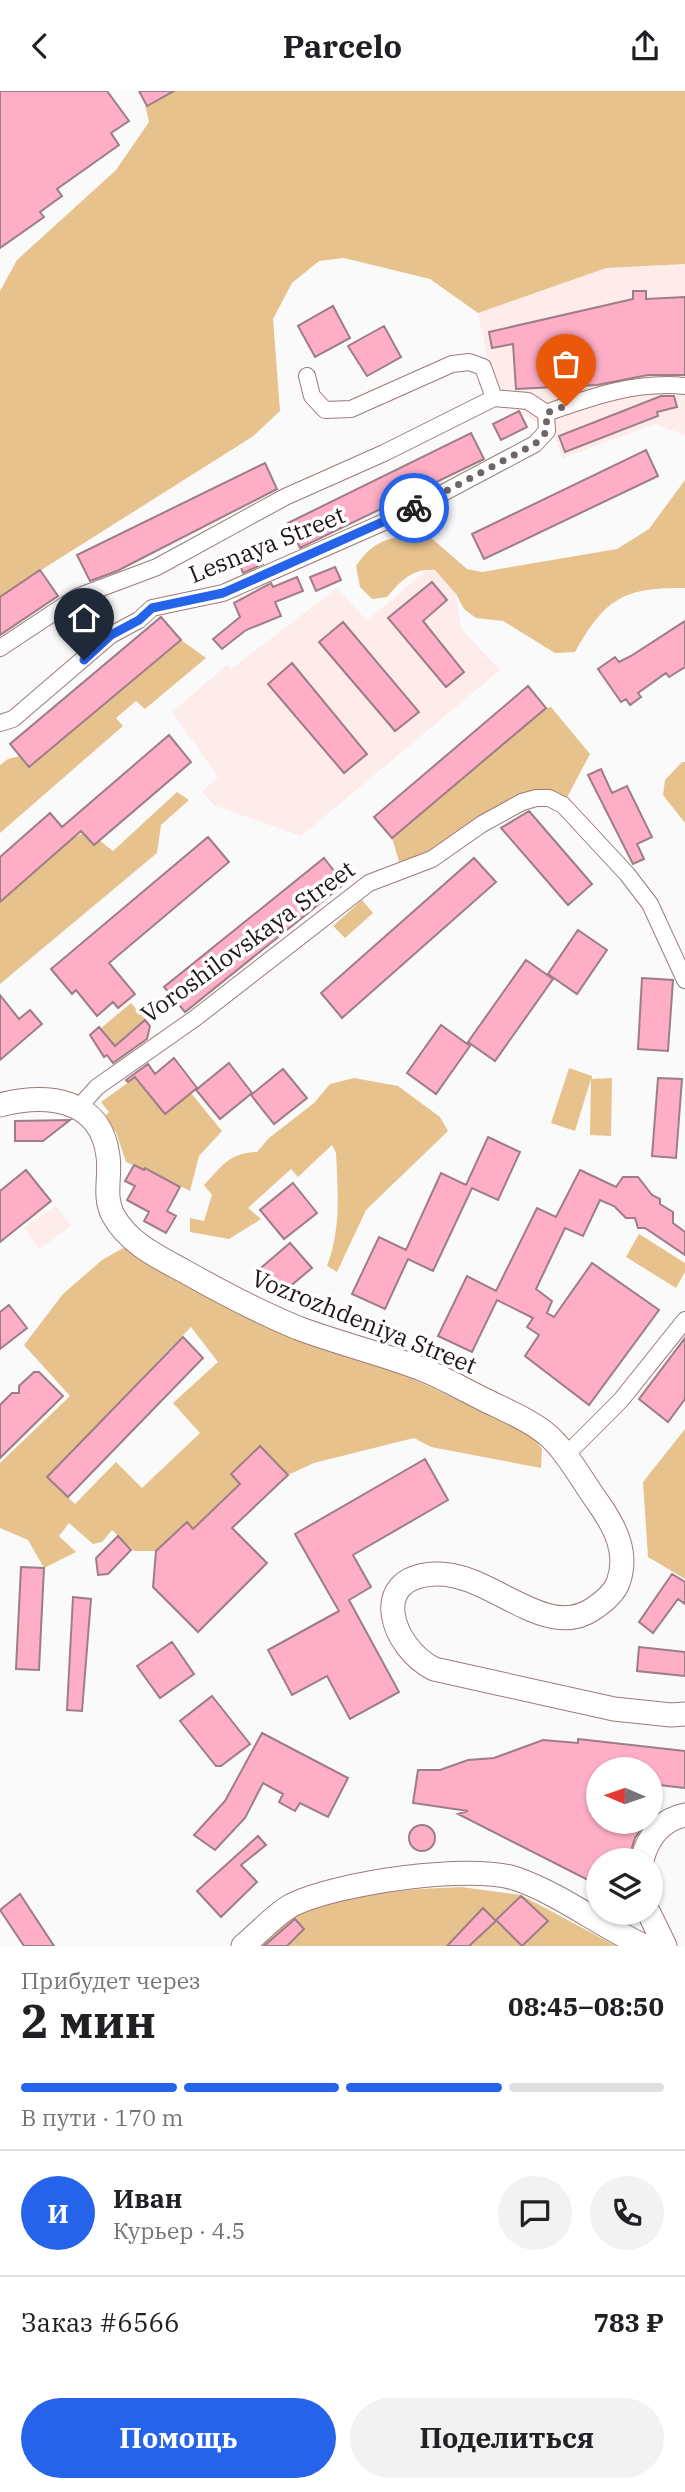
<!DOCTYPE html>
<html lang="ru">
<meta charset="utf-8">
<style>
body{margin:0;font-family:"IBM Plex Serif",serif;background:#f2f2f2;color:#202124;height:100vh;display:flex;flex-direction:column;font-size:26px;white-space:nowrap}
*{box-sizing:border-box;margin:0}
p{font-size:23px;color:#757577}
.icon{flex:none;width:38px;height:38px;fill:none;stroke:currentColor;stroke-width:2;stroke-linecap:round;stroke-linejoin:round}
.map{position:relative;height:1855px;overflow:hidden}
.details{display:flex;flex-direction:column;background:#fff;flex:1}
.details>*{flex:none}
.needle{width:46px;rotate:272deg}
.controls{position:absolute;left:586px;top:1666px;display:grid;gap:14px}
.controls a{display:grid;place-items:center;width:77px;height:77px;border-radius:50%;background:#fff;box-shadow:0 2px 5px #0004;font-size:35px}
.pin{position:absolute;display:grid;place-items:center;width:60px;height:60px;color:#fff;margin:-72px -30px;border-radius:50% 50% 50% 0;rotate:-45deg;box-shadow:0 0 7px #0007}
.pin .icon{rotate:45deg}
.courier{position:absolute;display:grid;place-items:center;width:70px;height:70px;margin:-35px;border:5px solid #2563eb;border-radius:50%;background:#fff;color:#222;box-shadow:0 2px 9px #0007}
.head em{font-style:normal;font-weight:700}
.head div{display:flex;flex-direction:column-reverse}
.head{display:flex;align-items:center;justify-content:space-between;height:119px;padding:0 21px}
h1{font-size:46px;font-weight:700;line-height:52px}
.bar{display:grid;grid-template-columns:repeat(4,1fr);gap:10px 7px;align-content:center;height:84px;padding:0 21px}
.bar i{height:9px;border-radius:5px;background:#e0e0e0}
.bar .current{background:#2563eb}
.bar p{grid-column:span 4}
.line{display:flex;align-items:center;gap:18px;padding:0 21px;border-top:2px solid #e0e0e0}
.line div{flex:1}
.round{display:grid;place-items:center;flex:none;width:74px;height:74px;border-radius:37px;background:#f2f2f2}
.action{display:flex;gap:14px;margin-top:auto;padding:14px 21px}
.action a{flex:1;height:80px;border-radius:42px;background:#2563eb;color:#fff;font-size:28px;font-weight:700;line-height:80px;text-align:center}
.action a+a{background:#f2f2f2;color:#202124}
header{display:flex;justify-content:space-between;align-items:center;height:91px;padding:0 21px;background:#fff;font-size:32px;font-weight:700}
.map>svg:first-child{display:block}
.built{fill:#feecea}
.green{fill:#e7c28d;fill-rule:evenodd}
.building{fill:#feaec6;stroke:#9d7d86;stroke-width:2}
.lines{fill:none;stroke-linecap:round;stroke-linejoin:round}
.street-casing{stroke:#9b7b78;stroke-width:18}
.secondary-casing{stroke:#9b7b78;stroke-width:25}
.street{stroke:#fff;stroke-width:16}
.secondary{stroke:#fff;stroke-width:23}
.done{stroke:#6e6665;stroke-width:7;stroke-dasharray:0 12.6}
.route{stroke:#2563eb;stroke-width:9}
.labels{text-anchor:middle;stroke-width:7;stroke-linejoin:round;paint-order:stroke}
.street-label{font-size:24px;fill:#221615;stroke:#fff}
</style>
<header><svg class="icon" aria-label="back" viewBox="0 0 24 24"><path d="M15 5l-7 7 7 7"/></svg>Parcelo<svg class="icon" aria-label="share" viewBox="0 0 24 24"><path d="M12 15V3M7 8l5-5 5 5M5 13v7h14v-7"/></svg></header>
<div class="map">
<svg width="685" height="1855" viewBox="0 0 685 1855">
<rect width="100%" height="100%" fill="#fafafa"/>
<path class="built" d="M 685,173 L 685,344 L 655,333 L 563,367 L 552,341 L 511,315 L 493,294 L 478,222 L 606,177 Z
M 426,479 L 435,479 L 456,503 L 461,538 L 500,579 L 301,745 L 215,715 L 202,701 L 218,686 L 172,621 L 227,574 L 231,578 L 337,497 L 367,530 Z
M 56,1114 L 71,1135 L 39,1158 L 24,1137 Z"/>
<path class="green" d="M 142,0 L 685,0 L 685,173 L 606,177 L 478,222 L 430,188 L 344,167 L 319,170 L 292,192 L 273,228 L 280,320 L 252,346 L 0,505 L 0,200 L 17,169 L 116,79 L 149,31 Z
M 685,389 L 685,497 C 623,496 605,508 575,561 L 555,562 L 503,530 L 476,527 L 464,518 L 456,503 L 435,479 C 412,477 401,490 387,506 L 372,508 L 360,496 L 356,475 C 377,444 395,446 429,445 L 467,478 L 482,481 L 617,458 L 649,438 Z
M 181,549 L 206,567 L 145,618 L 136,610 L 116,627 L 123,635 L 0,742 L 0,674 L 8,668 L 20,665 L 30,675 Z
M 551,616 L 590,663 L 563,714 L 536,707 L 402,780 L 392,747 L 546,617 Z
M 682,671 L 685,671 L 685,732 L 663,704 L 665,689 Z
M 177,701 L 189,709 L 161,734 L 157,762 L 0,893 L 0,811 L 72,748 L 83,742 L 94,754 L 99,749 L 113,760 Z
M 362,809 L 373,822 L 345,847 L 333,835 Z
M 131,912 L 145,928 L 115,954 L 101,937 Z
M 569,977 L 592,985 L 592,988 L 612,987 L 611,1045 L 590,1044 L 591,988 L 575,1040 L 551,1032 Z
M 136,986 L 165,1023 L 191,1002 L 222,1040 L 199,1065 L 190,1100 L 145,1077 L 142,1078 L 126,1071 L 116,1041 L 104,1026 L 109,1021 L 101,1011 Z
M 354,987 L 398,995 L 440,1026 L 448,1040 L 366,1119 L 337,1181 L 327,1175 C 341,1138 338,1102 336,1062 L 332,1054 L 298,1086 L 291,1078 L 248,1117 L 261,1128 L 229,1148 L 190,1141 L 190,1127 L 204,1130 L 212,1104 L 204,1094 C 223,1074 229,1062 257,1061 L 269,1047 L 314,1012 L 330,993 Z
M 639,1143 L 685,1172 L 685,1181 L 676,1197 L 626,1166 Z
M 127,1155 L 533,1344 L 542,1358 L 541,1377 L 431,1356 L 414,1347 L 314,1372 L 288,1384 L 260,1355 L 231,1382 L 240,1393 L 193,1438 L 187,1431 L 156,1460 L 134,1460 L 112,1439 L 102,1451 L 93,1453 L 69,1432 L 59,1445 L 76,1461 L 44,1477 L 28,1449 L 0,1437 L 0,1372 L 70,1305 L 24,1254 L 63,1203 L 102,1169 ZM 191,1236 L 218,1271 L 173,1312 L 200,1342 L 142,1397 L 116,1371 L 75,1413 L 47,1386 Z
M 685,1338 L 685,1488 L 648,1466 L 643,1391 Z
M 461,1796 L 521,1804 L 616,1855 L 252,1855 C 263,1846 274,1835 286,1828 C 333,1803 408,1798 461,1796 Z"/>
<path class="building" d="M 0,0 L 107,0 L 129,30 L 111,42 L 119,54 L 57,98 L 62,105 L 40,121 L 44,126 L 0,157 Z
M 139,0 L 174,0 L 147,15 Z
M 633,200 L 646,200 L 646,208 L 685,206 L 685,284 L 648,284 L 597,294 L 516,298 L 513,253 L 492,257 L 489,241 L 633,208 Z
M 333,215 L 350,247 L 315,266 L 298,235 Z
M 384,235 L 401,266 L 367,285 L 348,255 Z
M 661,305 L 674,305 L 677,316 L 657,321 L 658,325 L 565,361 L 559,345 Z
M 519,320 L 527,336 L 501,349 L 493,333 Z
M 471,342 L 484,368 L 300,457 L 288,432 Z
M 646,359 L 658,385 L 484,468 L 472,443 Z
M 265,372 L 277,398 L 117,480 L 90,490 L 77,464 Z
M 260,465 L 263,473 L 243,482 L 240,474 Z
M 335,476 L 341,489 L 316,500 L 310,486 Z
M 40,479 L 58,505 L 0,544 L 0,506 Z
M 297,486 L 303,500 L 275,511 L 281,525 L 246,539 L 222,558 L 213,548 L 240,526 L 234,512 L 271,492 L 273,496 Z
M 432,491 L 447,509 L 423,530 L 464,581 L 446,596 L 388,527 Z
M 161,526 L 181,549 L 29,676 L 10,653 Z
M 685,530 L 685,576 L 669,586 L 666,582 L 638,602 L 641,606 L 630,614 L 626,608 L 621,611 L 598,578 L 615,566 L 619,571 L 631,565 Z
M 343,531 L 419,621 L 395,640 L 319,551 Z
M 292,572 L 367,663 L 344,682 L 268,593 Z
M 528,595 L 546,617 L 392,747 L 374,726 Z
M 169,644 L 191,671 L 94,754 L 81,740 L 0,811 L 0,766 L 50,722 L 62,736 Z
M 601,678 L 612,702 L 627,695 L 652,746 L 637,753 L 644,768 L 633,773 L 588,684 Z
M 529,720 L 592,793 L 568,814 L 501,737 Z
M 208,746 L 229,771 L 109,872 L 135,903 L 118,917 L 113,911 L 97,925 L 76,899 L 72,903 L 51,878 Z
M 324,767 L 344,793 L 185,921 L 164,896 Z
M 474,767 L 496,791 L 342,927 L 321,902 Z
M 578,839 L 607,859 L 577,903 L 548,883 Z
M 526,869 L 553,888 L 495,970 L 468,951 Z
M 642,887 L 673,889 L 668,960 L 638,958 Z
M 0,904 L 19,928 L 30,919 L 42,933 L 0,969 Z
M 145,929 L 150,935 L 147,948 L 113,972 L 107,964 L 104,966 L 90,944 L 99,936 L 115,955 Z
M 441,934 L 470,955 L 436,1003 L 407,982 Z
M 174,967 L 197,997 L 165,1023 L 135,986 L 128,991 L 126,989 L 148,973 L 155,983 Z
M 229,972 L 252,1002 L 220,1028 L 196,999 Z
M 283,978 L 307,1007 L 274,1033 L 251,1004 Z
M 658,987 L 682,988 L 676,1067 L 652,1065 Z
M 70,1029 L 43,1050 L 15,1050 L 15,1030 Z
M 488,1046 L 520,1061 L 498,1109 L 472,1097 L 433,1180 L 408,1168 L 385,1218 L 352,1203 L 379,1146 L 406,1159 L 441,1082 L 466,1094 Z
M 134,1074 L 144,1079 L 145,1077 L 180,1096 L 167,1120 L 176,1125 L 166,1142 L 144,1130 L 149,1121 L 127,1109 L 135,1095 L 125,1090 Z
M 26,1079 L 51,1110 L 0,1151 L 0,1100 Z
M 580,1079 L 616,1096 L 623,1086 L 638,1086 L 652,1104 L 660,1108 L 660,1113 L 673,1121 L 673,1132 L 685,1141 L 685,1164 L 645,1137 L 638,1137 L 635,1127 L 626,1127 L 614,1115 L 600,1109 L 583,1145 L 565,1137 L 536,1198 L 552,1210 L 547,1222 L 554,1226 L 592,1172 L 659,1219 L 589,1314 L 525,1265 L 539,1244 L 527,1236 L 533,1227 L 497,1209 L 472,1261 L 438,1245 L 467,1185 L 496,1200 L 537,1117 L 556,1126 Z
M 293,1092 L 317,1122 L 284,1148 L 260,1119 Z
M 290,1152 L 312,1177 L 282,1202 L 273,1191 L 266,1196 L 255,1182 Z
M 9,1214 L 27,1237 L 0,1258 L 0,1221 Z
M 183,1246 L 203,1267 L 68,1406 L 47,1386 Z
M 685,1247 L 685,1308 L 668,1331 L 639,1308 Z
M 34,1281 L 39,1281 L 63,1305 L 0,1367 L 0,1314 L 12,1302 L 19,1302 L 19,1295 Z
M 260,1355 L 288,1384 L 232,1437 L 267,1472 L 198,1541 L 153,1496 L 156,1460 L 187,1431 L 193,1438 L 240,1393 L 231,1383 Z
M 425,1368 L 448,1409 L 353,1464 L 371,1496 L 349,1509 L 399,1601 L 350,1628 L 327,1585 L 292,1604 L 268,1559 L 339,1520 L 295,1443 Z
M 118,1445 L 131,1459 L 108,1483 L 98,1484 L 96,1467 Z
M 21,1476 L 44,1477 L 39,1579 L 16,1578 Z
M 672,1483 L 685,1491 L 685,1513 L 678,1508 L 653,1542 L 639,1531 Z
M 73,1506 L 91,1508 L 82,1620 L 67,1619 Z
M 172,1551 L 194,1583 L 160,1607 L 137,1575 Z
M 639,1556 L 685,1561 L 685,1585 L 637,1580 Z
M 212,1605 L 250,1653 L 221,1675 L 216,1675 L 180,1630 Z
M 262,1642 L 348,1687 L 328,1726 L 300,1712 L 295,1720 L 279,1711 L 283,1703 L 263,1692 L 245,1727 L 215,1759 L 194,1744 L 225,1710 Z
M 578,1648 L 685,1660 L 685,1697 L 651,1693 L 651,1678 L 598,1678 L 598,1731 L 646,1731 L 635,1747 L 628,1769 L 598,1769 L 598,1794 L 458,1723 L 468,1720 L 413,1712 L 418,1679 L 440,1679 L 468,1669 L 494,1667 L 543,1649 L 578,1652 Z
M409 1747a13 13 0 1 1 26 0a13 13 0 1 1-26 0Z
M 258,1745 L 266,1754 L 241,1774 L 257,1791 L 221,1826 L 197,1800 Z
M 20,1803 L 54,1855 L 24,1855 L 0,1819 Z
M 521,1805 L 548,1830 L 522,1855 L 496,1829 Z
M 483,1817 L 496,1830 L 469,1855 L 447,1855 Z
M 295,1828 L 304,1838 L 287,1855 L 264,1855 Z"/>
<g class="lines">
<g class="street-casing">
<path id="street" d="M 307,285 L 312,305 L 325,319 L 351,318 L 452,273 L 469,271 L 483,276 L 494,307
M 546,322 C 591,306 636,290 685,295
M 0,557 L 77,506 L 157,476 L 285,406 L 384,362 L 494,307 L 528,310 L 546,322 L 547,340 L 535,353 L 409,420 L 223,502 L 152,517 L 139,529 L 111,544 L 13,628 L 0,632
M 80,1015 L 97,996 L 194,928 L 369,792 L 432,768 L 482,733 L 522,711 L 536,707 L 549,707 L 563,714 L 627,783 L 650,813 L 685,889
M 565,1365 L 621,1309 L 685,1229"/>
</g>
<g class="secondary-casing">
<path id="secondary" d="M 0,1014 C 47,1002 101,1007 108,1065 C 111,1086 103,1105 113,1124 C 128,1152 158,1166 184,1180 C 221,1201 259,1221 298,1237 C 338,1252 379,1262 419,1277 C 442,1286 463,1298 485,1309 C 505,1319 526,1327 544,1341 C 566,1358 582,1390 599,1413 C 615,1436 629,1462 618,1492 C 614,1502 602,1512 593,1518 C 545,1551 489,1480 435,1483 C 367,1486 392,1557 434,1578 L 614,1618 L 671,1624 L 685,1623
M 642,1769 C 648,1746 661,1729 685,1724
M 649,1822 L 665,1855
M 243,1855 C 258,1843 275,1823 292,1814 C 336,1792 471,1772 517,1788 C 562,1804 601,1835 644,1855"/>
</g>
<use href="#street" class="street"/>
<use href="#secondary" class="secondary"/>
</g>
<g class="lines">
<path class="done" d="M 414,417 L 535,353 L 547,340 L 546,322 L 566,315"/>
<path class="route" d="M 84,569 L 111,544 L 139,529 L 152,517 L 223,502 L 414,417"/>
</g>
<g class="labels">
<g class="street-label">
<text transform="translate(267 454) rotate(-22)" y="8">Lesnaya Street</text>
<text transform="translate(248 851) rotate(-36)" y="8">Voroshilovskaya Street</text>
<text transform="translate(364 1231) rotate(22)" y="8">Vozrozhdeniya Street</text>
</g>
</g>
</svg>
<div class="controls">
<a><svg class="needle" viewBox="-14 -14 28 28"><path d="M0-13l5 13h-10z" fill="#e53935"/><path d="M0 13l5-13h-10z" fill="#757577"/></svg></a>
<a><svg class="icon" aria-label="layers" viewBox="0 0 24 24"><path d="M12 4l9 5-9 5-9-5zM3 14l9 5 9-5"/></svg></a>
</div>
<div class="pin" style="left:566px;top:315px;background:#ea580c"><svg class="icon" aria-label="bag" viewBox="0 0 24 24"><path d="M5 8h14l-1 12H6zM9 8a3 3 0 0 1 6 0"/></svg></div>
<div class="pin" style="left:84px;top:569px;background:#1f2937"><svg class="icon" aria-label="home" viewBox="0 0 24 24"><path d="M3 11l9-7 9 7M6 9v11h12V9"/></svg></div>
<div class="courier" style="left:414px;top:417px"><svg class="icon" aria-label="bike" viewBox="0 0 24 24"><circle cx="6" cy="16" r="4"/><circle cx="18" cy="16" r="4"/><path d="M6 16l4-8h5l3 8M10 8l3 8H6M13 5h3"/></svg></div>
</div>
<section class="details">
<div class="head"><div><h1>2 мин</h1><p>Прибудет через</p></div><em>08:45–08:50</em></div>
<div class="bar"><i class="current"></i><i class="current"></i><i class="current"></i><i></i><p>В пути · 170 m</p></div>
<div class="line" style="height:126px"><b class="round" style="background:#2563eb;color:#fff">И</b><div><b>Иван</b><p>Курьер · 4.5</p></div><a class="round"><svg class="icon" aria-label="chat" viewBox="0 0 24 24"><path d="M4 5h16v11H9l-5 4z"/></svg></a><a class="round"><svg class="icon" aria-label="phone" viewBox="0 0 24 24"><path d="M5 4h4l2 5-3 2q2 4 5 5l2-3 5 2v4C11 20 4 13 5 4z"/></svg></a></div>
<div class="line" style="height:91px"><div>Заказ #6566</div><b>783 ₽</b></div>
<div class="action"><a>Помощь</a><a>Поделиться</a></div>
</section>
